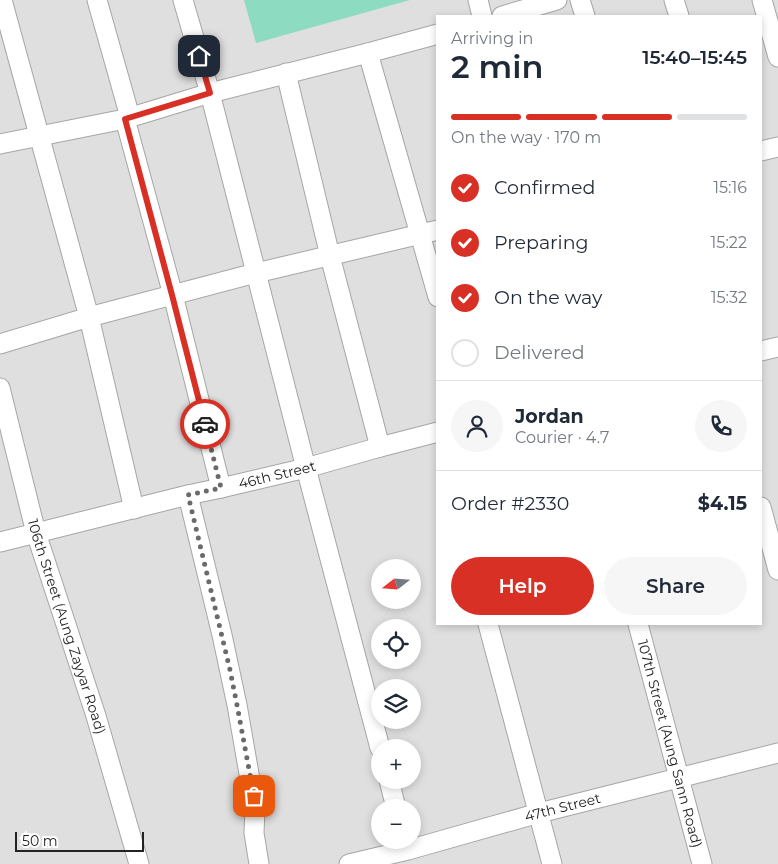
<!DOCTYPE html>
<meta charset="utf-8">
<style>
body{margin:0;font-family:Montserrat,sans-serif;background:#f6f6f7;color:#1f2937;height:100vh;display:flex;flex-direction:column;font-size:19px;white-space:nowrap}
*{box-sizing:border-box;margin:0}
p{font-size:16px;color:#747a83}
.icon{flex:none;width:28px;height:28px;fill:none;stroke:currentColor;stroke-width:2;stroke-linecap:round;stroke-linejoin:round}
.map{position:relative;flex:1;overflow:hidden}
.side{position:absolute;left:436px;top:15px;width:326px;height:610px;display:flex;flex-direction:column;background:#fff;border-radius:0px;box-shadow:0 2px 8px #0003}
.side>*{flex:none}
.needle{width:32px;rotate:253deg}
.tools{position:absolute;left:371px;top:559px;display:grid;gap:10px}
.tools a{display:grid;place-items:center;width:50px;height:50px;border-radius:50%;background:#fff;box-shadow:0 2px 8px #0003;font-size:25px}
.scale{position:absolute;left:15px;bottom:12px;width:129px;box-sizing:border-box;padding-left:5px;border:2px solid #222;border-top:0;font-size:14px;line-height:18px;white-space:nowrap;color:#222;-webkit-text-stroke:4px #fff;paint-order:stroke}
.pin{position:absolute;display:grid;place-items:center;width:42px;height:42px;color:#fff;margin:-21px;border-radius:10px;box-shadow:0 2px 8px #0006}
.courier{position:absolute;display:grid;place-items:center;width:50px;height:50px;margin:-25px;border:4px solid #d93025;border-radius:50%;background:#fff;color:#222;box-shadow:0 1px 6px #0007}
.head em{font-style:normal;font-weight:600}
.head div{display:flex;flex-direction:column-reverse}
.head{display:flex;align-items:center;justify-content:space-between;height:85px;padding:0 15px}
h1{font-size:32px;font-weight:600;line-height:38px}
.bar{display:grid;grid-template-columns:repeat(4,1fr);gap:8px 5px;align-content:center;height:60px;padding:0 15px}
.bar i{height:6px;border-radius:4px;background:#e0e1e3}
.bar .on{background:#d93025}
.bar p{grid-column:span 4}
.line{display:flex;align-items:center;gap:12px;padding:0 15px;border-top:1px solid #e0e1e3}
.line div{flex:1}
.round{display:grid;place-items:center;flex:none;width:52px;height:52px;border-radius:26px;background:#f6f6f7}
ol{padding:0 15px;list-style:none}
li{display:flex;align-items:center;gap:15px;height:55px}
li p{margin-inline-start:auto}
li .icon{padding:5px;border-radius:50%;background:#d93025;color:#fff;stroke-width:4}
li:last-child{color:#747a83}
li i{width:28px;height:28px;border:2px solid #e0e1e3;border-radius:50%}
.action{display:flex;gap:10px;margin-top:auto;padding:10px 15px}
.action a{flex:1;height:58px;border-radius:30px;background:#d93025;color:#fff;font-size:20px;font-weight:600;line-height:58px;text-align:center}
.action a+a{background:#f6f6f7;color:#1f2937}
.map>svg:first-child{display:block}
.residential{fill:#e0dfdf;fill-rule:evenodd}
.pitch{fill:#8ddbc1}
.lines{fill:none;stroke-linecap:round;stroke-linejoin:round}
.street-casing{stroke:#a6a6a6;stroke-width:21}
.street{stroke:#fff;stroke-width:19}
.done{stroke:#6a6a68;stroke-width:5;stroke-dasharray:0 9}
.route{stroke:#d93025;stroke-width:6}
.labels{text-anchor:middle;stroke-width:5;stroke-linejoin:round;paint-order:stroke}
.street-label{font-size:14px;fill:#222;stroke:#fff}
</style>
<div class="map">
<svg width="778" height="864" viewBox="0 0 778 864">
<rect width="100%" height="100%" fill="#f1efe9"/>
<path class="residential" d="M 0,0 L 778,0 L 778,864 L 0,864 ZM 438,16 L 761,16 L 761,624 L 438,624 ZM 380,568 L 412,568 L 412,600 L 380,600 ZM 380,628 L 412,628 L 412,660 L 380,660 ZM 380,688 L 412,688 L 412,720 L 380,720 ZM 380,748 L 412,748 L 412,780 L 380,780 ZM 380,808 L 412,808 L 412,840 L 380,840 Z"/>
<path class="pitch" d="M 244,0 L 410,0 L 256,43 Z"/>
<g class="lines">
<g class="street-casing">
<g id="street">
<path d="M 2,0 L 89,317 L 134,509"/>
<path d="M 97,0 L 130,117"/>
<path d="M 183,0 L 210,93 L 306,468 L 380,748"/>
<path d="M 478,0 L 482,16"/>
<path d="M 580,0 L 585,16"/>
<path d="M 674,0 L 679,16"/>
<path d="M 762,0 L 778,57"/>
<path d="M 502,16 L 557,0"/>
<path d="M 368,53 L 438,297"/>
<path d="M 286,73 L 330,256 L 380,447"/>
<path d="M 125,119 L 173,295 L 221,488"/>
<path d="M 0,144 L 125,119 L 210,93 L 368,53 L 438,34"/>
<path d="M 761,151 L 778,147"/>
<path d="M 0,344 L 89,317 L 256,273 L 438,230"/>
<path d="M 761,351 L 778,347"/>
<path id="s1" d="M 0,388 L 36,533 L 96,716 L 139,864"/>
<path d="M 188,495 L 222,635 L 237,705 L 255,808 L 254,833 L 259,864"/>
<path d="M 761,507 L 778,570"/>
<path id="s2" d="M 0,542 L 188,495 L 221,488 L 306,468 L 380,447 L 438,432"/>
<path d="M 488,624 L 552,864"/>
<path id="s3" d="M 638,624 L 702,864"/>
<path d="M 389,780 L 396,808"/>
<path id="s4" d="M 349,864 L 408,850 L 539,813 L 778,753"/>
</g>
</g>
<use href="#street" class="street"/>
</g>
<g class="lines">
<path class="done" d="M 205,424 L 221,488 L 188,495 L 230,670 L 237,705 L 254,796"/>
<path class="route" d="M 199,56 L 210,93 L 125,119 L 172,295 L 205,424"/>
</g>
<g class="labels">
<g class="street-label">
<text dy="5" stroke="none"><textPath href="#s2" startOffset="285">46th Street</textPath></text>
<text dy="5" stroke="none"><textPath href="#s1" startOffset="248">106th Street (Aung Zayyar Road)</textPath></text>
<text dy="5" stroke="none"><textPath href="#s3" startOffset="124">107th Street (Aung Sann Road)</textPath></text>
<text dy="5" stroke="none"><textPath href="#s4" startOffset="221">47th Street</textPath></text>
</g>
</g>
</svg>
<div class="tools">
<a><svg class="needle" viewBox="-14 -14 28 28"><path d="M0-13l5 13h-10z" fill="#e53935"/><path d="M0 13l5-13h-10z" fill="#747a83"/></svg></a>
<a><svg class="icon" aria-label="locate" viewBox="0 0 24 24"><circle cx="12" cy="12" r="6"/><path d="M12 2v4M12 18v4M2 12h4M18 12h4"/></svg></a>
<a><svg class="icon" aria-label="layers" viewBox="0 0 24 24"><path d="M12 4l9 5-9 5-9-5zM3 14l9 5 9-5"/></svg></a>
<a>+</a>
<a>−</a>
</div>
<div class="scale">50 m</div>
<div class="pin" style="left:254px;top:796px;background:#ea580c"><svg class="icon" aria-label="bag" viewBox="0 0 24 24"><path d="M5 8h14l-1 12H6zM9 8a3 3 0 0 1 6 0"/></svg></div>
<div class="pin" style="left:199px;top:56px;background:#1f2937"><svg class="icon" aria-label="home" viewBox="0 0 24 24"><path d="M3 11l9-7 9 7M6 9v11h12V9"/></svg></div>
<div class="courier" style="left:205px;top:424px"><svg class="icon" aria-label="car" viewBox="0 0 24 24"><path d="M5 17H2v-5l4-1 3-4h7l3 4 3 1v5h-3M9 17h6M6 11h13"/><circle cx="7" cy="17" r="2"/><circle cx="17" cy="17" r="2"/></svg></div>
<section class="side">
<div class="head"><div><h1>2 min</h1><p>Arriving in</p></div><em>15:40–15:45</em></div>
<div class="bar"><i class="on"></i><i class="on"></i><i class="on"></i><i></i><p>On the way · 170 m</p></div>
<ol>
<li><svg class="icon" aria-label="check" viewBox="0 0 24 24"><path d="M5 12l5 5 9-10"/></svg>Confirmed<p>15:16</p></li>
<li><svg class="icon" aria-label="check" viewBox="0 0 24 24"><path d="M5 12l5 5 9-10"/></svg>Preparing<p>15:22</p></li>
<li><svg class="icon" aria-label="check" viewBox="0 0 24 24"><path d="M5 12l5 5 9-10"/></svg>On the way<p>15:32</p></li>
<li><i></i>Delivered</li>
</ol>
<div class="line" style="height:90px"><a class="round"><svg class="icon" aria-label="person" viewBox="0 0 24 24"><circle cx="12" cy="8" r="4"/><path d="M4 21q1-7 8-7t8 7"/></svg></a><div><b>Jordan</b><p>Courier · 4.7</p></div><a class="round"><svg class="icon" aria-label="phone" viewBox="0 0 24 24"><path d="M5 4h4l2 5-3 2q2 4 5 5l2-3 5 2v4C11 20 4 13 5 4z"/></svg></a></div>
<div class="line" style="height:65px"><div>Order #2330</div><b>$4.15</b></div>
<div class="action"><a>Help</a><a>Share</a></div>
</section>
</div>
